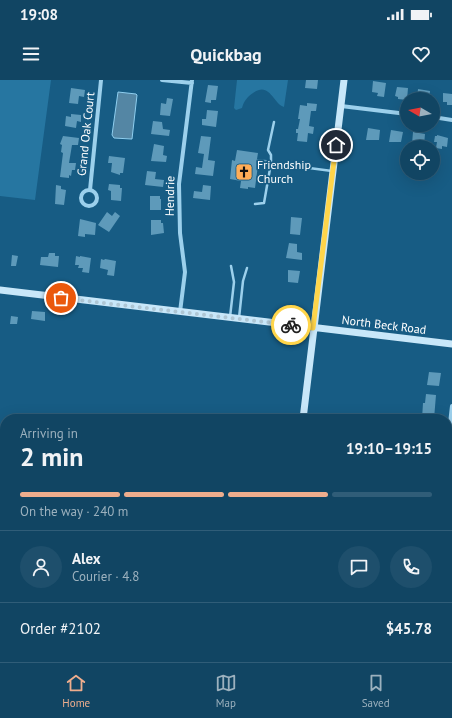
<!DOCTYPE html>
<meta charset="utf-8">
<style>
body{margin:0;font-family:"PT Sans",sans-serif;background:#1e4f6c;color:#f1f3f6;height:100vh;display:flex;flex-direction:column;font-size:15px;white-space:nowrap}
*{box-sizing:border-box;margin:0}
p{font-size:13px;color:#9cb1be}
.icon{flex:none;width:22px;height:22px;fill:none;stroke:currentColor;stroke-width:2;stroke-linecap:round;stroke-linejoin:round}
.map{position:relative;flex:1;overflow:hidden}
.sheet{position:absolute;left:0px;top:334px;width:452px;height:248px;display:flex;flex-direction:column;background:#114563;border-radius:16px 16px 0 0;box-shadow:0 4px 16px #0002,0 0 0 1px #305d78}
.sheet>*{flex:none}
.needle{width:26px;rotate:279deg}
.fabs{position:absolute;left:400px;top:12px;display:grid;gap:8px}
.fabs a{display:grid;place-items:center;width:40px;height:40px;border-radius:50%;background:#114563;box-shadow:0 4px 16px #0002,0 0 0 1px #305d78;font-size:20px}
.pin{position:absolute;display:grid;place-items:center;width:34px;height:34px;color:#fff;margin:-17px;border:2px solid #fff;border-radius:50%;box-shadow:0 1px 4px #0007}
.courier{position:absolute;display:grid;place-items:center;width:40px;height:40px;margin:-20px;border:3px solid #ffd54a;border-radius:50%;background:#fff;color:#222;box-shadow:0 1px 5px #0007}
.headline em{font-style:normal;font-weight:800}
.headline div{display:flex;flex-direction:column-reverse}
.headline{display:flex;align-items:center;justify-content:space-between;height:68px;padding:0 20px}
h1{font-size:26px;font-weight:800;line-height:30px}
.bar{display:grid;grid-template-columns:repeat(4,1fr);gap:6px 4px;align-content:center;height:48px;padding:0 20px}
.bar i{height:5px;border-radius:3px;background:#305d78}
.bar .active{background:#eead8d}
.bar p{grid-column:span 4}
.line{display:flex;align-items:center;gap:10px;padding:0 20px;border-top:1px solid #305d78}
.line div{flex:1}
.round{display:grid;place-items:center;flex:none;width:42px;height:42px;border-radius:21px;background:#1e4f6c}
.status{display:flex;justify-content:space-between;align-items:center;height:28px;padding:0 20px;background:#114563;direction:ltr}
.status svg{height:11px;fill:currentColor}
header{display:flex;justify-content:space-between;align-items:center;height:52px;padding:0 20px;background:#114563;font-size:18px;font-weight:800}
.tab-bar{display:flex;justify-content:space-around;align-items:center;height:56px;border-top:1px solid #305d78;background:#114563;font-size:11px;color:#9cb1be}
.tab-bar a{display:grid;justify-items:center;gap:2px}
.tab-bar .active{color:#eead8d}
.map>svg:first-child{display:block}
.green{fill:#2676a1}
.water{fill:#5486a4;stroke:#8eceef}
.building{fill:#5e9aba}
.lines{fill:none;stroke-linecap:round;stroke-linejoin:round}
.lane{stroke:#9cd0ec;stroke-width:2.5}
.street{stroke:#9cd0ec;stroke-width:4}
.secondary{stroke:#c8e7f9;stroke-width:7}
.done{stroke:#aec6d4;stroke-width:4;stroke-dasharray:0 7.2}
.route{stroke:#ffd54a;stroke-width:5}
.labels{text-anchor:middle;stroke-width:3.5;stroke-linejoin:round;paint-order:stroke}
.street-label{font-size:12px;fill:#fff;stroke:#175c84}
.poi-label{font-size:12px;fill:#fff;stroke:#175c84;text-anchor:start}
</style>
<div class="status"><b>19:08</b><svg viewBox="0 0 49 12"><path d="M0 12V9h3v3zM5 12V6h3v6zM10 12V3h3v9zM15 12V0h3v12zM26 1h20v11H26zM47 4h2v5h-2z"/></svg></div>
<header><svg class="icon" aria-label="menu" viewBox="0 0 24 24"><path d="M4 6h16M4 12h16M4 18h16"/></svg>Quickbag<svg class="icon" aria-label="heart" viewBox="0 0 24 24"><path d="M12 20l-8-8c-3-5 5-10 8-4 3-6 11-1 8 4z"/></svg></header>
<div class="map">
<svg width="452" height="582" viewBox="0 0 452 582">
<rect width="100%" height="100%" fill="#175c84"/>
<path class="green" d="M 0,0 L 51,0 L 35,120 L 0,116 Z
M 237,0 L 288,0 L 284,27 C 273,24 270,1 253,13 C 247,17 244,21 242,28 L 236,30 L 234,28 Z
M 5,375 L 5,560 L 0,559 L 0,377 Z
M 0,570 L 5,571 L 5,577 L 58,577 L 101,582 L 0,582 Z"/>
<path class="water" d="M 118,12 L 136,14 L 137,15 L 132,59 L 131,59 L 114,58 L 112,55 Z"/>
<path class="building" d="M 306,0 L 318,0 L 317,9 L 305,8 Z
M 373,1 L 386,3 L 384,17 L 377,16 L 378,13 L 372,12 Z
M 208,5 L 218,6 L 216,20 L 211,20 L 211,23 L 205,22 Z
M 397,7 L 408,8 L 407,20 L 398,19 L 398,17 L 395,16 Z
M 71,8 L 85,10 L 84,17 L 79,16 L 78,24 L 69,23 Z
M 418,9 L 430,11 L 429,19 L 417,19 Z
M 443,13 L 452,14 L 452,25 L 447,25 L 447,22 L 443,22 Z
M 167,18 L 173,19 L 170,36 L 160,35 L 161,23 L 166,24 Z
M 307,23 L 317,24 L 316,31 L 311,31 L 309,46 L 314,47 L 313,54 L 308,53 L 307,62 L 297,61 L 298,53 L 296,53 L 296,49 L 298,49 L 300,39 L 298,39 L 300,25 L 307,26 Z
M 207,30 L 218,31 L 216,47 L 202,45 L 202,39 L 206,39 Z
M 71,34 L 81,35 L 81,42 L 77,41 L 76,48 L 65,46 L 66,36 L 71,37 Z
M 153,41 L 162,42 L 163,49 L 170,50 L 169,56 L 151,54 Z
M 368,48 L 380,50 L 379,60 L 366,60 Z
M 391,50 L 403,52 L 401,62 L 389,62 Z
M 413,52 L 425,54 L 424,65 L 412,64 Z
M 437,55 L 448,58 L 447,67 L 442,66 L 442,69 L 436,68 L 437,62 L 434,62 L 435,56 L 437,56 Z
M 63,56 L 79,58 L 78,65 L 72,65 L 69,83 L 76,83 L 75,90 L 72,90 L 71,96 L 69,95 L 69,98 L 60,97 L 63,73 L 61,72 L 62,65 L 60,64 Z
M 201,56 L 211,57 L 208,80 L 215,81 L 213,96 L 195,94 L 196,87 L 202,88 L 204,74 L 198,73 Z
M 154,64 L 164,66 L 163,75 L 167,76 L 166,82 L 151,81 Z
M 237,70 L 258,73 L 257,79 L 267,80 L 266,86 L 258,85 L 255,108 L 248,107 L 248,109 L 240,108 L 241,101 L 230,99 L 232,80 L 235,81 Z
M 109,76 L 125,78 L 123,93 L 120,93 L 120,95 L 111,92 L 112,83 L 108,83 Z
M 147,91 L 156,92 L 155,99 L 164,100 L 163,107 L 145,105 Z
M 109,104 L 120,105 L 120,108 L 122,108 L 121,121 L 111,120 L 111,111 L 108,110 Z
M 56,105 L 61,106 L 61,109 L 66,110 L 64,125 L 55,124 Z
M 203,105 L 211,106 L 210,120 L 193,118 L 194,111 L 202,112 Z
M 150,116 L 160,116 L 160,119 L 161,119 L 161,130 L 150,130 Z
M 107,132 L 112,136 L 115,132 L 120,136 L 109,152 L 98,145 Z
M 291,137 L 302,138 L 300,155 L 290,154 Z
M 80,139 L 96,143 L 95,155 L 85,154 L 85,157 L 78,156 Z
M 151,140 L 161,140 L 161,143 L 163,143 L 164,153 L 151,155 Z
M 289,163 L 297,164 L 297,172 L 302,173 L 302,180 L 286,178 Z
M 49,173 L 55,173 L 55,176 L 59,176 L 58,187 L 40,185 L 41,177 L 48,177 Z
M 12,175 L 18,176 L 16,186 L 11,186 Z
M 76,176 L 80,177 L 80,176 L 91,178 L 89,193 L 82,192 L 83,188 L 78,188 L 79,185 L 75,185 Z
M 101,179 L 104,180 L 105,179 L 116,181 L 114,196 L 107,195 L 108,190 L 100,188 Z
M 288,190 L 300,191 L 298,203 L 288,202 Z
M 32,231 L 45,232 L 45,241 L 31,239 Z
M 11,236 L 18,237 L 17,244 L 10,244 Z
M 429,292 L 441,293 L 439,306 L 427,305 Z
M 426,314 L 436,315 L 434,339 L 422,339 L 423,323 L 425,323 Z
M 452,531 L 452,549 L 447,545 L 447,538 Z
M 223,577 L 239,577 L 238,582 L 223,582 Z"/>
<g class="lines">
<path class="lane" d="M 271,83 L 332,91
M 255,124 L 264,123 L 271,83 L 271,75 L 268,70 L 274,42
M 230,237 L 234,202 L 231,186
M 239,238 L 243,201 L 247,188"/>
<path class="street" d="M 162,0 L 192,3
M 341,26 L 407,34
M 433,37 L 452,40
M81 118a8 8 0 1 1 16 0a8 8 0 1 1-16 0Z
M 90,110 L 101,0
M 180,232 L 185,192 L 180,153 L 179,104 L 192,0
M 447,370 L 452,326"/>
<path class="secondary" d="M 0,210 L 452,264
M 303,339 L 344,0
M 276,582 L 277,577"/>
</g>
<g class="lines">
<path class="done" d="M 61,218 L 291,245"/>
<path class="route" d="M 291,245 L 313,248 L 336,65"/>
</g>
<defs>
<g id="church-square" transform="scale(0.9)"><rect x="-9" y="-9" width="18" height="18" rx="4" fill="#ffad57" stroke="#175c84"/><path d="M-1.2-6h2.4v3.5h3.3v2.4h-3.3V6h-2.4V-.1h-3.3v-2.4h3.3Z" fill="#111"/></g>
</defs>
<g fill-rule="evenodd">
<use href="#church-square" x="244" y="92"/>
</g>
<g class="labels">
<g class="street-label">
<text transform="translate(86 54) rotate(-84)" y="4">Grand Oak Court</text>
<text transform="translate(170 116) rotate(-89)" y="4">Hendrie</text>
<text transform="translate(384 245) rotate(7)" y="4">North Beck Road</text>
</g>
<g class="poi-label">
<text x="257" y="89">Friendship<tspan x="257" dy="14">Church</tspan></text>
</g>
</g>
</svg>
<div class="fabs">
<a><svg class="needle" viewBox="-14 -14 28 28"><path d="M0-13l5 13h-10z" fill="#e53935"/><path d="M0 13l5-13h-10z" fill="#9cb1be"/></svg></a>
<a><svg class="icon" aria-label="locate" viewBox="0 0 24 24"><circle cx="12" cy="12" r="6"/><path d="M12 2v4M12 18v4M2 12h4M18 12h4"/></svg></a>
</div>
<div class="pin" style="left:61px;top:218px;background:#ea580c"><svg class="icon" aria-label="bag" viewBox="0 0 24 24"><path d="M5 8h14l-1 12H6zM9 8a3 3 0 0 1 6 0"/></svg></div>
<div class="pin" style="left:336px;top:65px;background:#1f2937"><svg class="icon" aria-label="home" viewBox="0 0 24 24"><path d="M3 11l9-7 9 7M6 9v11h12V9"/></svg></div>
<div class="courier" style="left:291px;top:245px"><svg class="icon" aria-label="bike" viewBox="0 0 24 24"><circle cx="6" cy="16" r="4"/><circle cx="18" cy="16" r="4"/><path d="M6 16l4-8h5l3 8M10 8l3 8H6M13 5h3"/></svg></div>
<section class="sheet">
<div class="headline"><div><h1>2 min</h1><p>Arriving in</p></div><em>19:10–19:15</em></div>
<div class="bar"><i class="active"></i><i class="active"></i><i class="active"></i><i></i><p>On the way · 240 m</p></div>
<div class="line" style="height:72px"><a class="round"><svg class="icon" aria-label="person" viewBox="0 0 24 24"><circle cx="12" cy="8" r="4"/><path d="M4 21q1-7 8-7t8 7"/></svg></a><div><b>Alex</b><p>Courier · 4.8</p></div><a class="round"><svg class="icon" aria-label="chat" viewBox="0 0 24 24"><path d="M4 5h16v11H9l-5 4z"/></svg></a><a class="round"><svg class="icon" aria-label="phone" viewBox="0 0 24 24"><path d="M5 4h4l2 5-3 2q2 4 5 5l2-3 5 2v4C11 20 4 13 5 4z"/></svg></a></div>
<div class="line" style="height:52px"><div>Order #2102</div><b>$45.78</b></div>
</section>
</div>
<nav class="tab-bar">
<a class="active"><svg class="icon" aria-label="home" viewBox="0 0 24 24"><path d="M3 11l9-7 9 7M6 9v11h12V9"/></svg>Home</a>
<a><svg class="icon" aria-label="map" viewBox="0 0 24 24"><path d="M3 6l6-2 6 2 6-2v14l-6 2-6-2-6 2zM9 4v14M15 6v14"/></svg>Map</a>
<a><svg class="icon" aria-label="saved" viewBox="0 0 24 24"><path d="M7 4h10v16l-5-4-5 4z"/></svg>Saved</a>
</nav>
